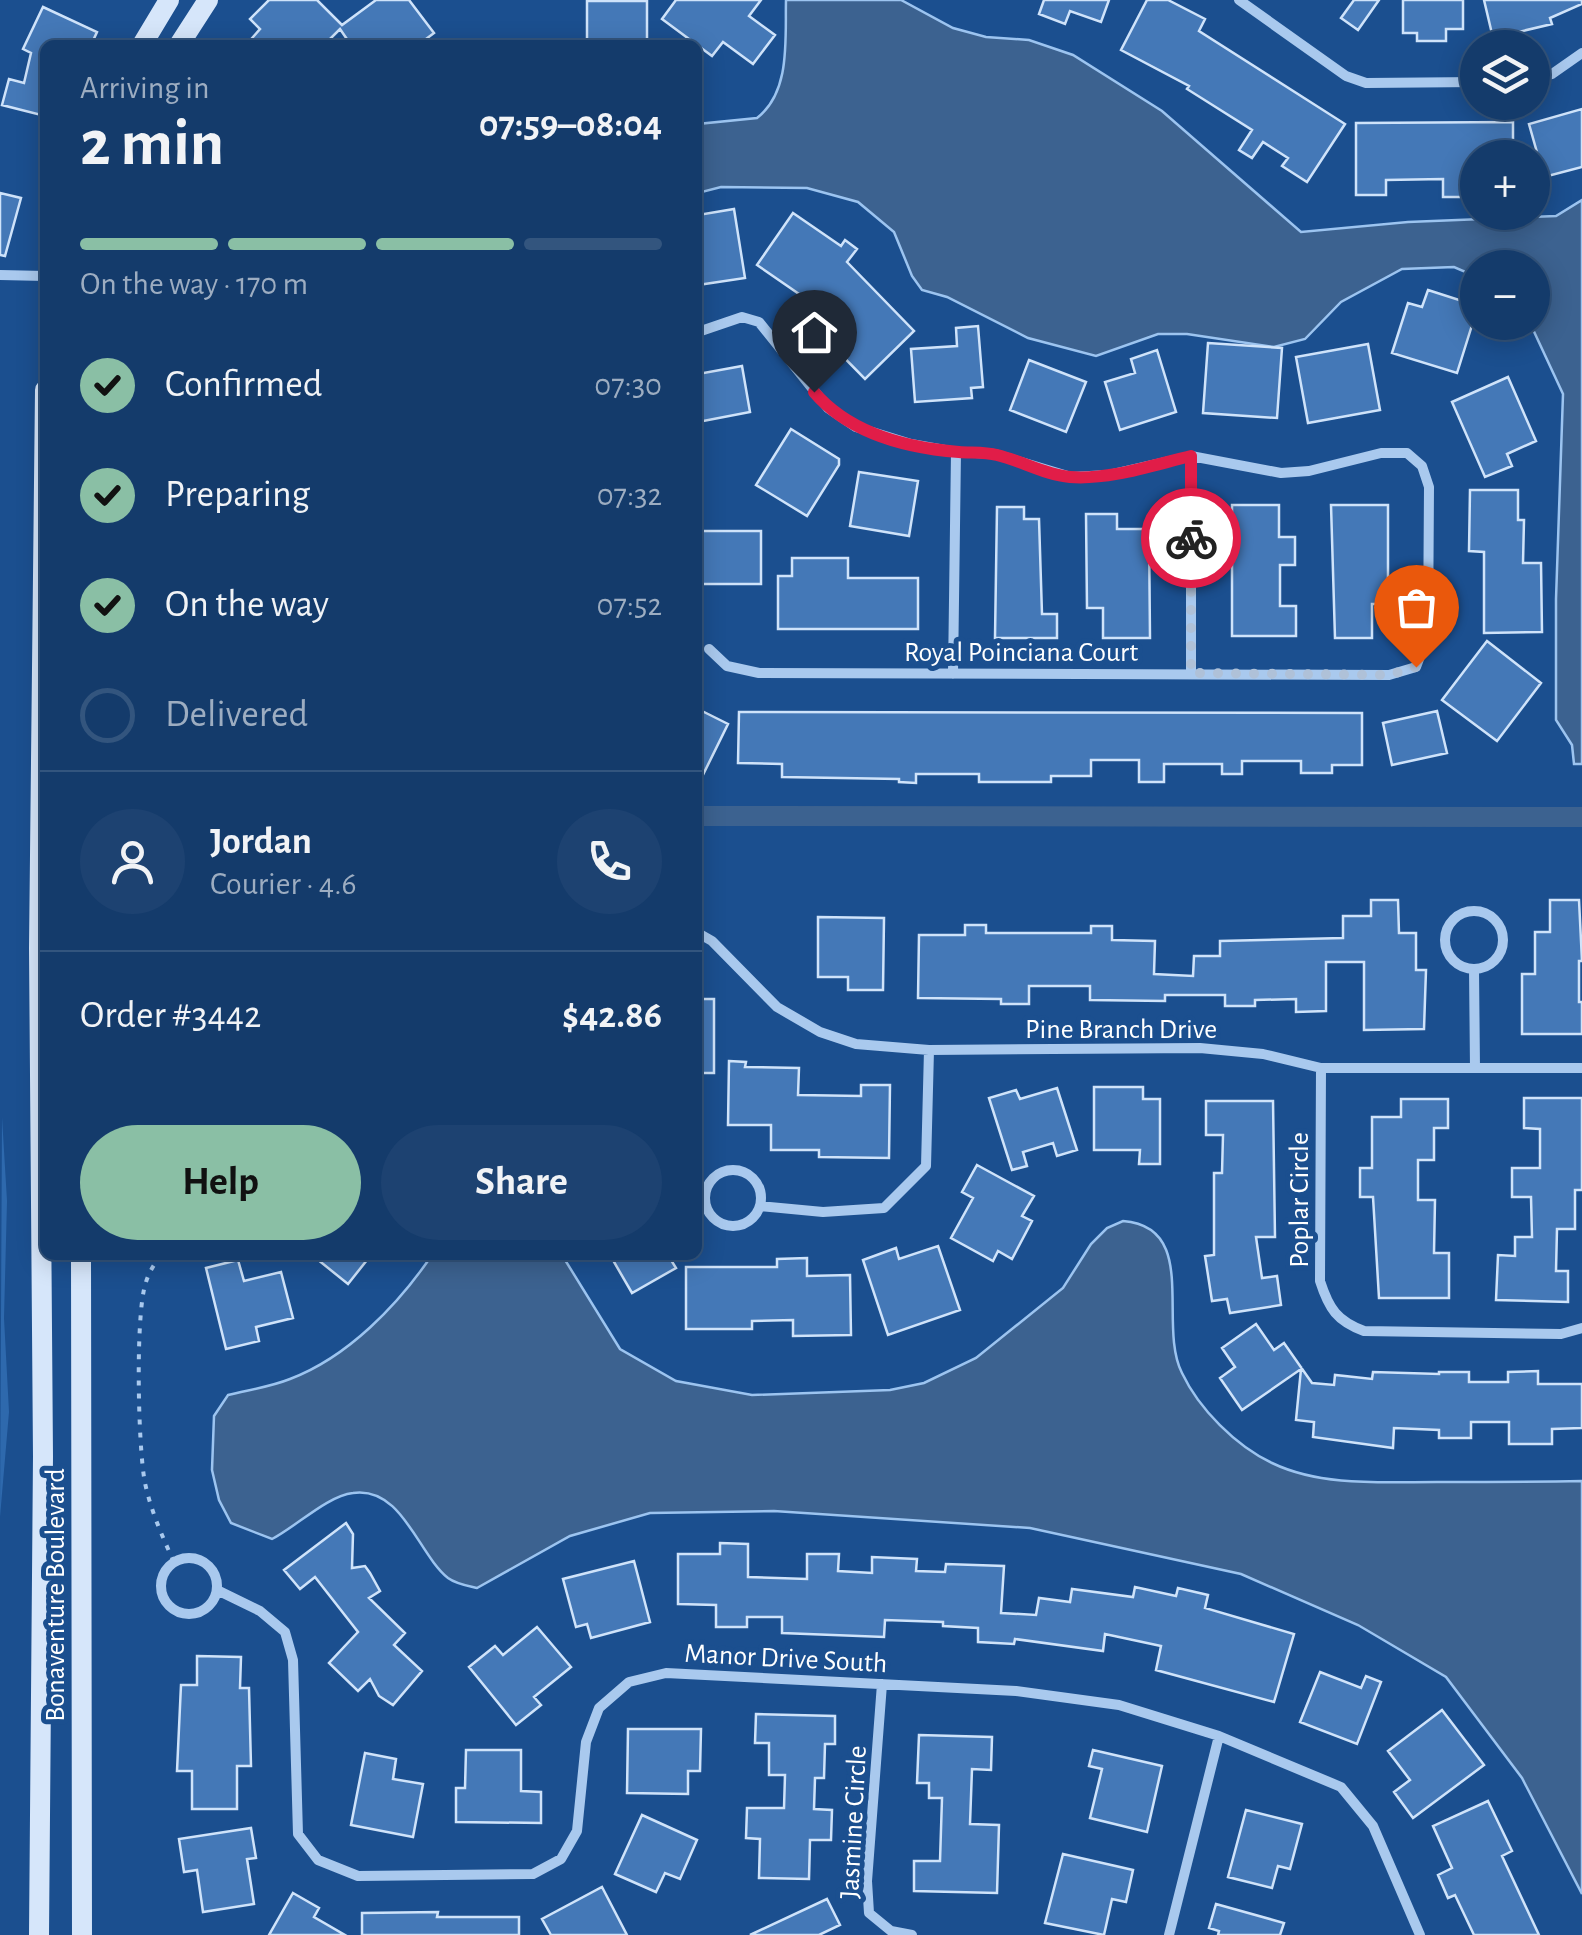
<!DOCTYPE html>
<meta charset="utf-8">
<style>
body{margin:0;font-family:"Alegreya Sans",sans-serif;background:#1d4271;color:#f1f3f6;height:100vh;display:flex;flex-direction:column;font-size:38px;white-space:nowrap}
*{box-sizing:border-box;margin:0}
p{font-size:32px;color:#9dadc1}
.icon{flex:none;width:55px;height:55px;fill:none;stroke:currentColor;stroke-width:2;stroke-linecap:round;stroke-linejoin:round}
.map{position:relative;flex:1;overflow:hidden}
.panel{position:absolute;left:40px;top:40px;width:662px;height:1220px;display:flex;flex-direction:column;background:#143b6b;border-radius:15px;box-shadow:0 5px 25px #0003,0 0 0 2px #33557e}
.panel>*{flex:none}
.controls{position:absolute;left:1460px;top:30px;display:grid;gap:20px}
.controls a{display:grid;place-items:center;width:90px;height:90px;border-radius:50%;background:#143b6b;box-shadow:0 5px 25px #0003,0 0 0 2px #33557e;font-size:50px}
.pin{position:absolute;display:grid;place-items:center;width:85px;height:85px;color:#fff;margin:-102px -42px;border-radius:50% 50% 50% 0;rotate:-45deg;box-shadow:0 0 10px #0007}
.pin .icon{rotate:45deg}
.courier{position:absolute;display:grid;place-items:center;width:100px;height:100px;margin:-50px;border:8px solid #e11d48;border-radius:50%;background:#fff;color:#222;box-shadow:0 2px 12px #0007}
.summary em{font-style:normal;font-weight:700}
.summary div{display:flex;flex-direction:column-reverse}
.summary{display:flex;align-items:center;justify-content:space-between;height:170px;padding:0 40px}
h1{font-size:65px;font-weight:700;line-height:75px}
.bar{display:grid;grid-template-columns:repeat(4,1fr);gap:15px 10px;align-content:center;height:120px;padding:0 40px}
.bar i{height:12px;border-radius:8px;background:#33557e}
.bar .on{background:#8abfa5}
.bar p{grid-column:span 4}
.line{display:flex;align-items:center;gap:25px;padding:0 40px;border-top:2px solid #33557e}
.line div{flex:1}
.round{display:grid;place-items:center;flex:none;width:105px;height:105px;border-radius:52px;background:#1d4271}
ol{padding:0 40px;list-style:none}
li{display:flex;align-items:center;gap:30px;height:110px}
li p{margin-inline-start:auto}
li .icon{padding:10px;border-radius:50%;background:#8abfa5;color:#111;stroke-width:4}
li:last-child{color:#9dadc1}
li i{width:55px;height:55px;border:5px solid #33557e;border-radius:50%}
.cta{display:flex;gap:20px;margin-top:auto;padding:20px 40px}
.cta a{flex:1;height:115px;border-radius:60px;background:#8abfa5;color:#111;font-size:40px;font-weight:700;line-height:115px;text-align:center}
.cta a+a{background:#1d4271;color:#f1f3f6}
.map>svg:first-child{display:block}
.green{fill:#2e69ad}
.water{fill:#3c6290;stroke:#9cc4f0;stroke-width:2.5}
.lines{fill:none;stroke-linecap:round;stroke-linejoin:round}
.canal{stroke:#3c6290;stroke-width:20}
.building{fill:#4478b7;stroke:#cfe3fa;stroke-width:2.5}
.path{stroke:#a9c9ee;stroke-width:4;stroke-dasharray:5 8;stroke-linecap:butt}
.minor{stroke:#a9c9ee;stroke-width:10}
.secondary{stroke:#d6e6fa;stroke-width:20}
.done{stroke:#afc1d8;stroke-width:10;stroke-dasharray:0 18}
.route{stroke:#e11d48;stroke-width:12}
.labels{text-anchor:middle;stroke-width:10;stroke-linejoin:round;paint-order:stroke}
.street-label{font-size:28px;fill:#fff;stroke:#1b4f8f}
</style>
<div class="map">
<svg width="1582" height="1935" viewBox="0 0 1582 1935">
<rect width="100%" height="100%" fill="#1b4f8f"/>
<path class="green" d="M 2,1117 L 7,1201 L 4,1318 L 9,1412 L 0,1517 Z"/>
<path class="water" d="M 786,0 L 901,0 L 953,28 L 986,37 L 1029,40 L 1073,55 L 1162,111 L 1301,232 L 1408,222 L 1556,216 L 1582,200 L 1582,764 L 1574,764 L 1572,745 L 1556,720 L 1556,599 L 1563,394 L 1530,323 L 1532,268 L 1478,268 L 1477,277 L 1454,267 L 1402,269 L 1341,302 L 1305,339 L 1274,347 L 1187,334 L 1158,334 L 1096,356 L 1028,338 L 947,297 L 922,290 L 912,276 L 894,232 L 858,202 L 807,188 L 721,187 L 698,193 L 698,124 L 757,118 C 791,92 785,39 786,0 Z
M 1123,1221 C 1200,1227 1157,1324 1182,1373 C 1199,1409 1236,1446 1272,1463 C 1322,1487 1384,1482 1437,1482 C 1486,1482 1534,1482 1582,1481 L 1582,1894 L 1522,1778 L 1446,1677 L 1358,1625 L 1241,1574 L 1030,1528 L 774,1511 L 650,1513 L 570,1536 L 477,1588 C 468,1586 456,1584 448,1578 C 418,1554 402,1486 353,1493 C 327,1496 297,1526 272,1539 L 231,1523 L 219,1500 L 212,1470 L 214,1416 L 228,1395 C 248,1390 270,1387 290,1379 C 348,1357 398,1305 432,1255 L 562,1255 L 620,1349 L 676,1381 L 752,1395 L 890,1390 L 924,1383 L 976,1358 L 1063,1288 L 1091,1244 L 1107,1228 Z"/>
<g class="lines">
<path class="canal" d="M 698,816 L 1582,817"/>
</g>
<path class="building" d="M 269,0 L 317,0 L 342,25 L 376,0 L 409,0 L 434,33 L 418,45 L 351,45 L 340,29 L 324,45 L 246,45 L 260,29 L 250,19 Z
M 676,0 L 761,0 L 749,16 L 775,35 L 753,64 L 723,42 L 712,56 L 662,19 Z
M 1044,0 L 1109,0 L 1101,22 L 1070,11 L 1065,24 L 1039,14 Z
M 1147,0 L 1168,0 L 1205,19 L 1199,31 L 1345,124 L 1307,182 L 1282,166 L 1288,158 L 1263,142 L 1252,158 L 1239,150 L 1252,130 L 1187,89 L 1189,86 L 1121,50 Z
M 1354,0 L 1379,0 L 1358,30 L 1341,18 Z
M 1403,0 L 1463,0 L 1463,29 L 1446,29 L 1446,41 L 1417,41 L 1417,33 L 1403,33 Z
M 1484,0 L 1582,0 L 1582,4 L 1550,18 L 1552,24 L 1493,38 Z
M 587,1 L 647,1 L 647,45 L 587,45 Z
M 43,7 L 97,32 L 91,45 L 45,45 L 45,116 L 2,105 L 9,79 L 24,83 L 31,53 L 23,49 Z
M 1582,109 L 1582,167 L 1544,177 L 1529,124 Z
M 1513,122 L 1513,158 L 1478,158 L 1478,197 L 1443,197 L 1443,179 L 1386,180 L 1386,195 L 1356,195 L 1356,123 Z
M 0,193 L 21,198 L 5,256 L 0,255 Z
M 734,209 L 745,278 L 698,285 L 698,215 Z
M 793,213 L 841,246 L 845,240 L 857,249 L 847,262 L 914,331 L 865,379 L 814,327 L 828,314 L 757,265 Z
M 1428,290 L 1478,306 L 1457,373 L 1392,353 L 1408,303 L 1422,307 Z
M 978,326 L 983,387 L 971,388 L 972,398 L 915,402 L 911,349 L 957,346 L 956,328 Z
M 1208,343 L 1282,348 L 1277,418 L 1203,413 Z
M 1368,344 L 1380,410 L 1308,423 L 1296,357 Z
M 1157,350 L 1176,412 L 1120,430 L 1105,382 L 1135,373 L 1131,359 Z
M 1029,360 L 1086,382 L 1066,432 L 1010,410 Z
M 742,366 L 750,412 L 698,422 L 698,374 Z
M 1508,377 L 1536,441 L 1507,454 L 1512,466 L 1485,477 L 1452,402 Z
M 791,429 L 839,459 L 839,465 L 807,516 L 756,485 Z
M 859,472 L 918,481 L 909,536 L 850,526 Z
M 1470,490 L 1518,490 L 1518,520 L 1524,520 L 1523,563 L 1541,563 L 1542,632 L 1484,633 L 1484,552 L 1469,551 Z
M 1232,505 L 1279,505 L 1279,537 L 1295,537 L 1295,565 L 1280,565 L 1280,606 L 1296,606 L 1296,636 L 1232,636 Z
M 1331,505 L 1388,505 L 1388,604 L 1372,604 L 1372,638 L 1335,638 Z
M 997,507 L 1024,507 L 1024,519 L 1039,519 L 1042,614 L 1057,614 L 1057,638 L 995,638 Z
M 1086,514 L 1117,514 L 1117,529 L 1149,529 L 1150,638 L 1103,638 L 1103,608 L 1087,608 Z
M 701,531 L 761,531 L 761,584 L 701,584 Z
M 792,558 L 848,558 L 848,578 L 918,578 L 918,629 L 778,629 L 778,576 L 792,576 Z
M 1487,641 L 1541,683 L 1497,741 L 1442,700 Z
M 698,709 L 728,724 L 698,785 Z
M 1437,711 L 1447,753 L 1392,765 L 1383,723 Z
M 739,712 L 1362,713 L 1362,765 L 1332,765 L 1332,773 L 1301,773 L 1301,761 L 1242,761 L 1242,774 L 1222,774 L 1222,764 L 1164,764 L 1164,782 L 1139,782 L 1139,760 L 1091,760 L 1091,776 L 1051,776 L 1051,782 L 979,782 L 979,774 L 916,774 L 916,783 L 899,782 L 899,779 L 782,777 L 782,764 L 738,763 Z
M 1371,900 L 1398,900 L 1399,933 L 1416,933 L 1416,970 L 1426,970 L 1424,1029 L 1364,1030 L 1364,962 L 1326,962 L 1326,1011 L 1296,1012 L 1296,999 L 1255,1000 L 1255,1006 L 1225,1006 L 1225,995 L 1165,995 L 1165,1001 L 1090,1000 L 1090,986 L 1029,986 L 1029,1004 L 1001,1004 L 1001,999 L 918,998 L 919,935 L 965,935 L 965,925 L 986,925 L 986,933 L 1091,933 L 1091,926 L 1112,926 L 1112,940 L 1155,941 L 1154,974 L 1193,976 L 1194,956 L 1220,956 L 1220,941 L 1343,938 L 1343,916 L 1371,916 Z
M 1550,900 L 1579,900 L 1582,961 L 1579,961 L 1579,1002 L 1582,1002 L 1582,1034 L 1522,1034 L 1522,974 L 1535,974 L 1535,932 L 1550,932 Z
M 818,917 L 884,918 L 883,990 L 848,990 L 848,977 L 818,977 Z
M 698,999 L 714,999 L 714,1073 L 698,1073 Z
M 729,1061 L 746,1062 L 745,1067 L 799,1068 L 798,1095 L 861,1096 L 861,1085 L 890,1085 L 889,1158 L 819,1157 L 819,1150 L 771,1150 L 771,1125 L 728,1125 Z
M 1094,1087 L 1143,1087 L 1143,1099 L 1160,1099 L 1160,1164 L 1139,1164 L 1140,1150 L 1094,1150 Z
M 1057,1088 L 1077,1150 L 1057,1156 L 1053,1143 L 1023,1152 L 1027,1166 L 1012,1170 L 989,1098 L 1016,1090 L 1020,1099 Z
M 1524,1098 L 1582,1098 L 1582,1190 L 1575,1190 L 1575,1229 L 1557,1229 L 1556,1271 L 1568,1271 L 1568,1302 L 1496,1300 L 1498,1255 L 1515,1256 L 1515,1237 L 1532,1237 L 1531,1197 L 1512,1197 L 1512,1168 L 1540,1168 L 1540,1129 L 1524,1128 Z
M 1401,1099 L 1448,1099 L 1448,1128 L 1434,1128 L 1434,1160 L 1418,1160 L 1418,1200 L 1435,1200 L 1434,1253 L 1449,1253 L 1449,1298 L 1379,1298 L 1373,1197 L 1360,1197 L 1360,1168 L 1372,1168 L 1372,1117 L 1401,1117 Z
M 1206,1101 L 1273,1101 L 1275,1237 L 1256,1237 L 1262,1278 L 1277,1276 L 1281,1305 L 1230,1313 L 1227,1299 L 1212,1301 L 1205,1256 L 1214,1255 L 1214,1173 L 1222,1173 L 1223,1135 L 1206,1135 Z
M 977,1165 L 1034,1196 L 1022,1216 L 1032,1221 L 1012,1259 L 998,1251 L 993,1261 L 951,1238 L 973,1198 L 962,1192 Z
M 938,1246 L 960,1310 L 888,1335 L 863,1260 L 896,1248 L 899,1259 Z
M 312,1255 L 371,1255 L 348,1284 Z
M 610,1255 L 668,1255 L 676,1268 L 632,1293 Z
M 807,1258 L 807,1276 L 850,1275 L 851,1335 L 793,1336 L 793,1320 L 752,1321 L 752,1329 L 686,1329 L 686,1267 L 777,1267 L 777,1259 Z
M 238,1260 L 244,1281 L 281,1272 L 293,1318 L 256,1327 L 259,1341 L 226,1349 L 206,1268 Z
M 1256,1324 L 1274,1350 L 1284,1343 L 1312,1383 L 1334,1385 L 1335,1375 L 1372,1379 L 1373,1372 L 1439,1374 L 1439,1372 L 1469,1372 L 1469,1382 L 1508,1382 L 1508,1372 L 1538,1371 L 1538,1384 L 1582,1384 L 1582,1428 L 1552,1429 L 1552,1444 L 1509,1444 L 1509,1422 L 1471,1422 L 1471,1438 L 1439,1438 L 1439,1430 L 1394,1428 L 1393,1448 L 1313,1437 L 1314,1422 L 1296,1420 L 1301,1369 L 1242,1410 L 1220,1378 L 1235,1367 L 1222,1348 Z
M 346,1523 L 353,1534 L 352,1568 L 365,1566 L 370,1573 L 380,1591 L 369,1598 L 405,1633 L 394,1645 L 422,1671 L 393,1705 L 379,1696 L 370,1679 L 358,1691 L 329,1663 L 358,1632 L 315,1577 L 300,1589 L 284,1570 Z
M 720,1543 L 748,1544 L 748,1577 L 807,1579 L 807,1554 L 839,1554 L 838,1571 L 872,1573 L 872,1557 L 917,1559 L 916,1571 L 945,1572 L 946,1564 L 1004,1566 L 1001,1613 L 1036,1615 L 1039,1598 L 1070,1602 L 1072,1589 L 1133,1597 L 1135,1587 L 1176,1596 L 1178,1588 L 1208,1595 L 1205,1608 L 1294,1634 L 1274,1702 L 1156,1670 L 1161,1646 L 1105,1634 L 1103,1651 L 1015,1639 L 1014,1644 L 978,1642 L 978,1628 L 943,1626 L 943,1622 L 885,1620 L 884,1637 L 782,1633 L 782,1617 L 747,1617 L 747,1627 L 716,1627 L 716,1605 L 678,1604 L 678,1554 L 720,1554 Z
M 634,1561 L 650,1622 L 591,1638 L 587,1624 L 576,1627 L 563,1579 Z
M 537,1627 L 571,1667 L 534,1697 L 541,1705 L 516,1725 L 469,1667 L 495,1646 L 503,1655 Z
M 197,1656 L 241,1657 L 240,1688 L 249,1688 L 251,1766 L 237,1766 L 237,1809 L 192,1809 L 192,1771 L 177,1771 L 181,1685 L 197,1685 Z
M 1320,1672 L 1361,1688 L 1366,1676 L 1381,1682 L 1357,1744 L 1300,1722 Z
M 1442,1710 L 1484,1765 L 1413,1818 L 1394,1792 L 1410,1780 L 1388,1751 Z
M 756,1714 L 835,1716 L 835,1744 L 825,1744 L 824,1778 L 815,1778 L 814,1809 L 832,1810 L 831,1840 L 810,1840 L 809,1879 L 759,1878 L 760,1839 L 746,1838 L 747,1808 L 784,1808 L 785,1775 L 769,1775 L 769,1743 L 755,1743 Z
M 628,1729 L 701,1729 L 700,1771 L 688,1771 L 688,1794 L 627,1793 Z
M 919,1735 L 992,1737 L 991,1770 L 972,1769 L 970,1824 L 999,1825 L 997,1893 L 914,1891 L 914,1861 L 940,1861 L 942,1798 L 929,1798 L 929,1783 L 917,1783 Z
M 466,1750 L 521,1750 L 521,1791 L 541,1792 L 541,1823 L 456,1822 L 456,1788 L 465,1788 Z
M 1093,1750 L 1162,1766 L 1147,1832 L 1090,1818 L 1102,1769 L 1089,1766 Z
M 365,1753 L 396,1759 L 393,1779 L 423,1784 L 413,1837 L 351,1825 Z
M 1488,1801 L 1512,1851 L 1502,1856 L 1539,1935 L 1474,1935 L 1455,1895 L 1448,1898 L 1438,1875 L 1452,1868 L 1433,1826 Z
M 1246,1810 L 1302,1824 L 1290,1869 L 1278,1866 L 1272,1888 L 1228,1877 Z
M 642,1815 L 697,1840 L 680,1879 L 665,1873 L 656,1892 L 615,1874 Z
M 251,1828 L 256,1858 L 247,1859 L 254,1904 L 203,1912 L 197,1870 L 184,1872 L 179,1839 Z
M 1063,1854 L 1133,1870 L 1126,1902 L 1112,1899 L 1104,1935 L 1045,1923 Z
M 602,1887 L 627,1935 L 551,1935 L 542,1919 Z
M 293,1893 L 319,1908 L 314,1917 L 345,1935 L 269,1935 Z
M 827,1899 L 840,1925 L 819,1935 L 750,1935 Z
M 1216,1904 L 1284,1923 L 1280,1935 L 1218,1935 L 1219,1931 L 1209,1928 Z
M 438,1912 L 437,1917 L 519,1917 L 519,1935 L 362,1935 L 362,1913 Z"/>
<g class="lines">
<path class="path" d="M 161,1255 C 155,1263 149,1272 146,1282 C 135,1313 138,1448 145,1483 C 151,1511 162,1536 174,1562"/>
<path class="minor" d="M 1239,0 L 1346,76 L 1366,83 L 1478,82
M 1532,80 L 1552,74 L 1582,53
M 0,275 L 45,276
M 698,332 L 742,317 L 759,322 L 828,408 L 856,427 L 911,444 L 956,452 L 995,454 L 1071,477 L 1108,475 L 1191,456 L 1281,473 L 1309,471 L 1381,453 L 1407,453 L 1422,466 L 1429,487 L 1428,635 L 1416,667 L 1389,675 L 759,673 L 727,666 L 709,649
M 1191,456 L 1191,673
M 953,674 L 956,452
M1445 940a29 29 0 1 1 58 0a29 29 0 1 1-58 0Z
M 698,933 L 712,941 L 777,1007 L 820,1032 L 856,1044 L 929,1050 L 1200,1048 L 1263,1054 L 1321,1068 L 1582,1068
M 1474,969 L 1475,1068
M 1321,1068 L 1320,1281 C 1329,1309 1337,1321 1364,1331 L 1561,1334 L 1582,1328
M705 1198a28 28 0 1 1 56 0a28 28 0 1 1-56 0Z
M 760,1206 L 823,1212 L 884,1208 L 926,1166 L 929,1050
M161 1586a28 28 0 1 1 56 0a28 28 0 1 1-56 0Z
M 217,1590 L 260,1611 L 285,1632 L 293,1660 L 298,1834 L 318,1860 L 358,1876 L 533,1874 L 561,1859 L 577,1831 L 586,1742 L 599,1708 L 629,1682 L 666,1673 L 1016,1691 L 1119,1705 L 1219,1736 L 1341,1787 L 1373,1826 L 1420,1935
M 882,1684 L 867,1881 L 869,1913 L 891,1931 L 912,1935
M 1169,1935 L 1219,1736"/>
<path class="secondary" d="M 142,45 L 169,0
M 179,45 L 208,0
M 81,1255 L 82,1935
M 39,1935 L 43,1456 L 39,948 L 45,390"/>
</g>
<g class="lines">
<path class="done" d="M 1191,538 L 1191,673 L 1389,675 L 1416,667"/>
<path class="route" d="M 814,392 C 849,433 907,448 959,452 C 971,453 985,452 997,455 C 1022,461 1045,475 1070,477 C 1110,480 1153,465 1191,456 L 1191,538"/>
</g>
<g class="labels">
<g class="street-label">
<text x="1021" y="661">Royal Poinciana Court</text>
<text x="1121" y="1038">Pine Branch Drive</text>
<text transform="translate(1298 1200) rotate(-90)" y="10">Poplar Circle</text>
<text transform="translate(54 1595) rotate(-90)" y="10">Bonaventure Boulevard</text>
<text transform="translate(786 1657) rotate(3)" y="10">Manor Drive South</text>
<text transform="translate(852 1822) rotate(-87)" y="10">Jasmine Circle</text>
</g>
</g>
</svg>
<div class="controls">
<a><svg class="icon" aria-label="layers" viewBox="0 0 24 24"><path d="M12 4l9 5-9 5-9-5zM3 14l9 5 9-5"/></svg></a>
<a>+</a>
<a>−</a>
</div>
<div class="pin" style="left:1416px;top:667px;background:#ea580c"><svg class="icon" aria-label="bag" viewBox="0 0 24 24"><path d="M5 8h14l-1 12H6zM9 8a3 3 0 0 1 6 0"/></svg></div>
<div class="pin" style="left:814px;top:392px;background:#1f2937"><svg class="icon" aria-label="home" viewBox="0 0 24 24"><path d="M3 11l9-7 9 7M6 9v11h12V9"/></svg></div>
<div class="courier" style="left:1191px;top:538px"><svg class="icon" aria-label="bike" viewBox="0 0 24 24"><circle cx="6" cy="16" r="4"/><circle cx="18" cy="16" r="4"/><path d="M6 16l4-8h5l3 8M10 8l3 8H6M13 5h3"/></svg></div>
<section class="panel">
<div class="summary"><div><h1>2 min</h1><p>Arriving in</p></div><em>07:59–08:04</em></div>
<div class="bar"><i class="on"></i><i class="on"></i><i class="on"></i><i></i><p>On the way · 170 m</p></div>
<ol>
<li><svg class="icon" aria-label="check" viewBox="0 0 24 24"><path d="M5 12l5 5 9-10"/></svg>Confirmed<p>07:30</p></li>
<li><svg class="icon" aria-label="check" viewBox="0 0 24 24"><path d="M5 12l5 5 9-10"/></svg>Preparing<p>07:32</p></li>
<li><svg class="icon" aria-label="check" viewBox="0 0 24 24"><path d="M5 12l5 5 9-10"/></svg>On the way<p>07:52</p></li>
<li><i></i>Delivered</li>
</ol>
<div class="line" style="height:180px"><a class="round"><svg class="icon" aria-label="person" viewBox="0 0 24 24"><circle cx="12" cy="8" r="4"/><path d="M4 21q1-7 8-7t8 7"/></svg></a><div><b>Jordan</b><p>Courier · 4.6</p></div><a class="round"><svg class="icon" aria-label="phone" viewBox="0 0 24 24"><path d="M5 4h4l2 5-3 2q2 4 5 5l2-3 5 2v4C11 20 4 13 5 4z"/></svg></a></div>
<div class="line" style="height:130px"><div>Order #3442</div><b>$42.86</b></div>
<div class="cta"><a>Help</a><a>Share</a></div>
</section>
</div>
